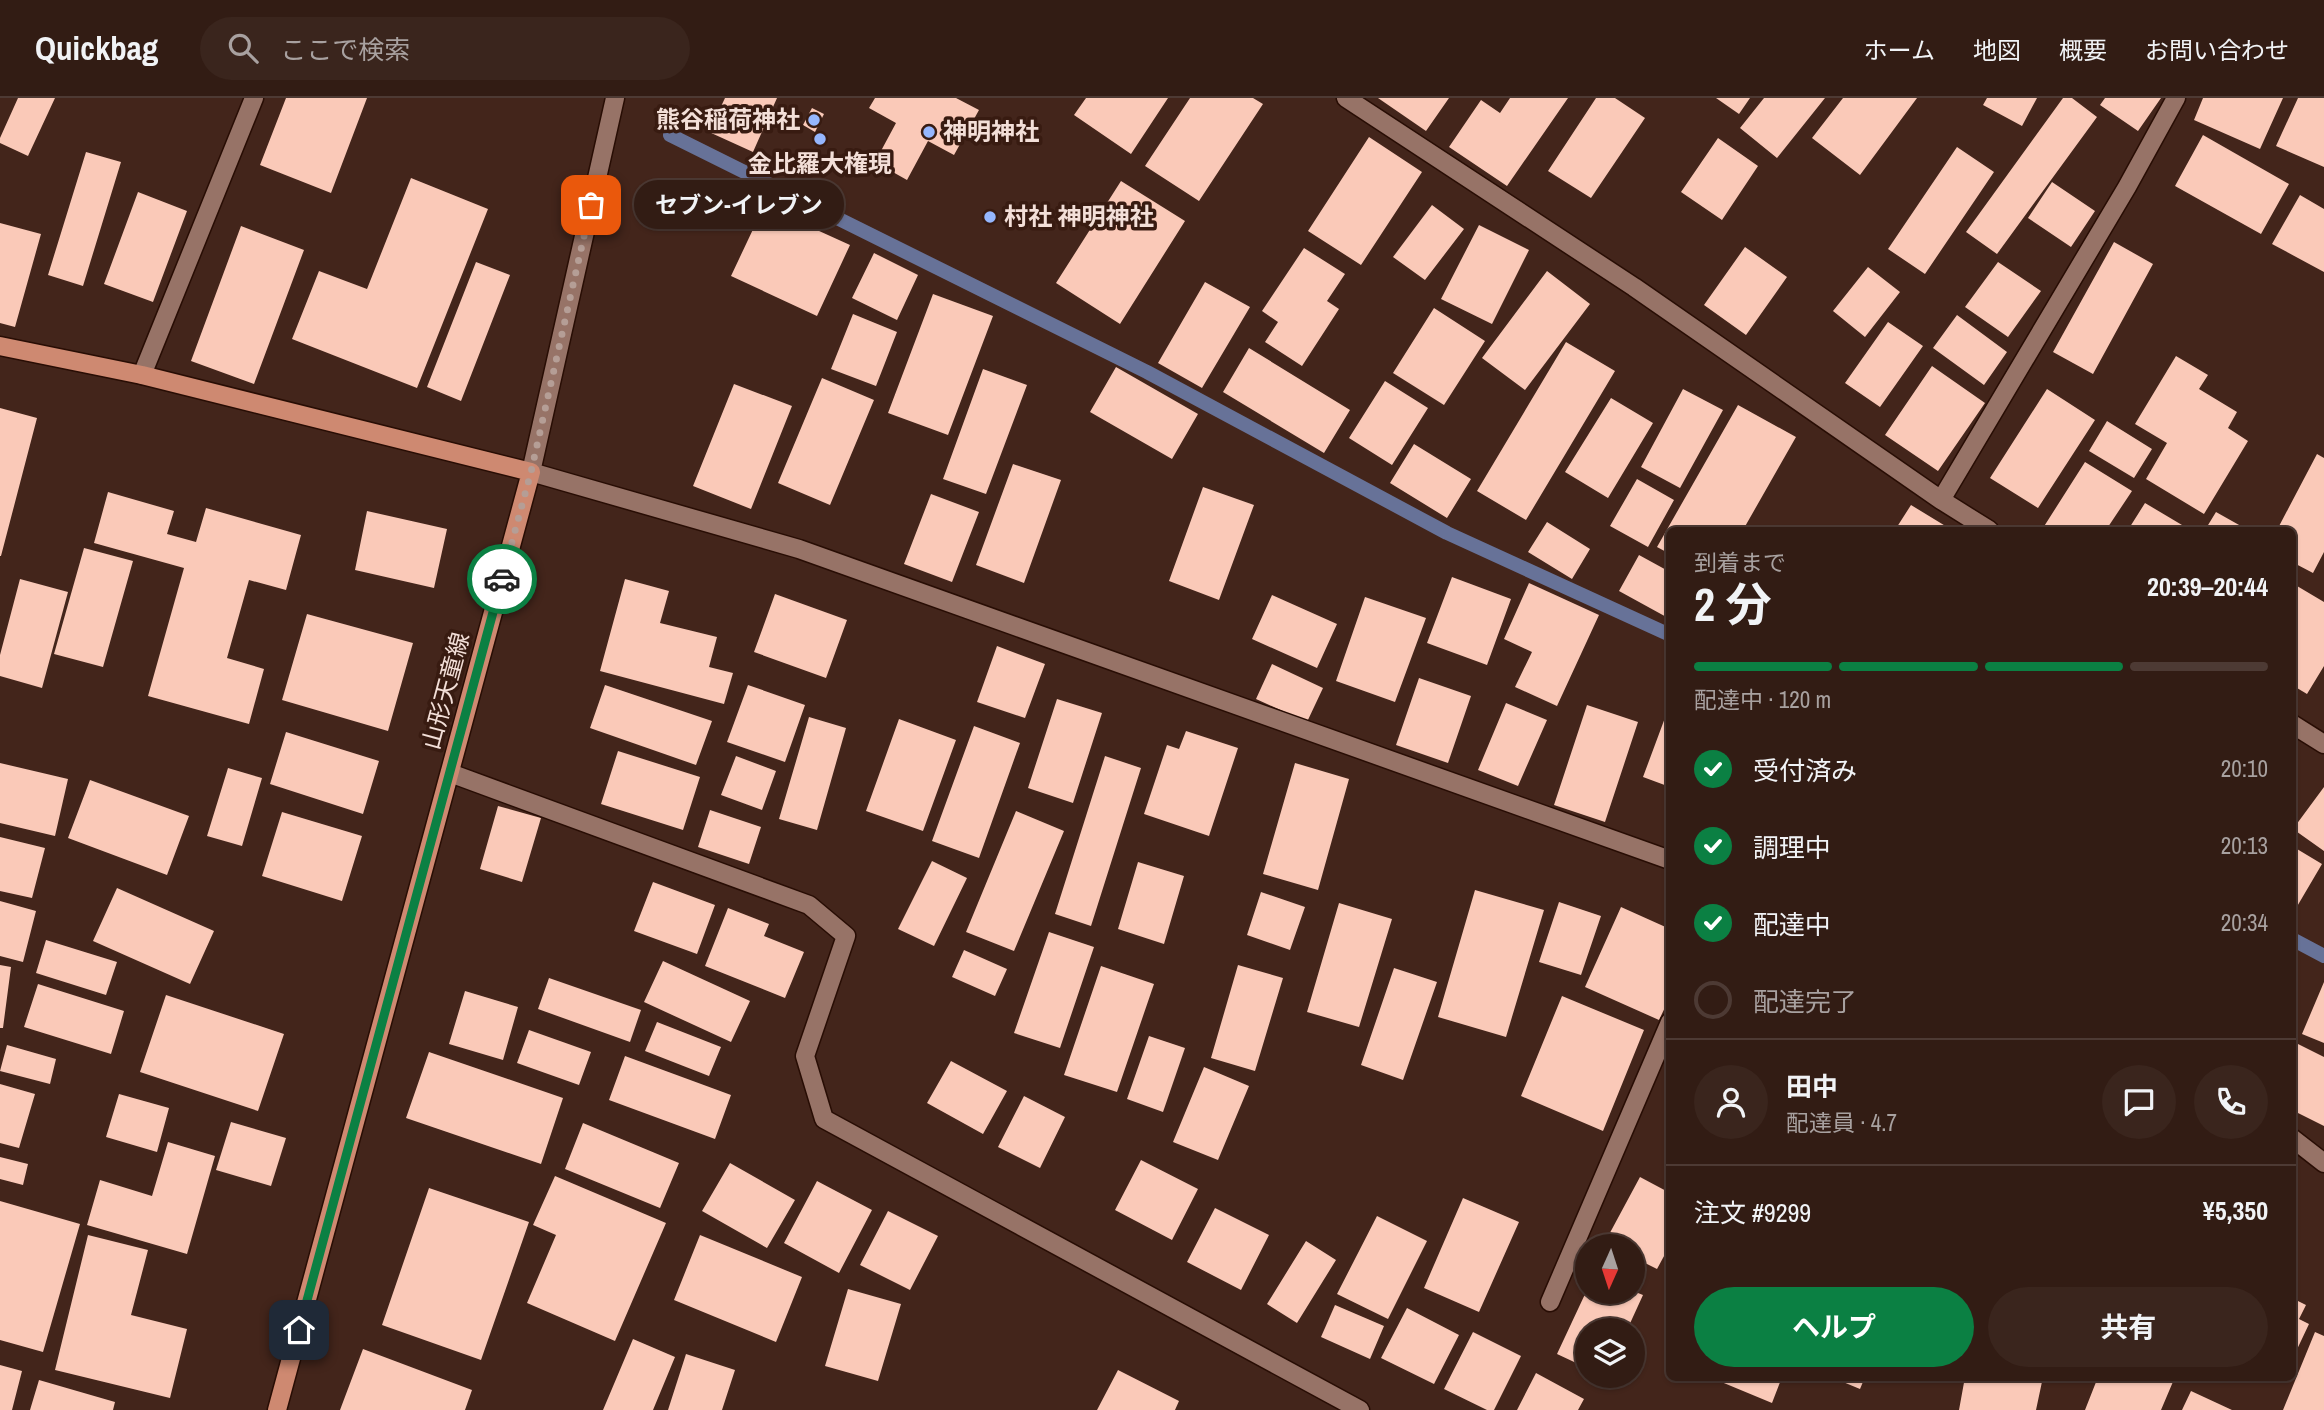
<!DOCTYPE html>
<html lang="ja">
<meta charset="utf-8">
<style>
body{margin:0;font-family:"Archivo Narrow","Noto Sans JP",sans-serif;background:#3a251d;color:#f1f3f6;height:100vh;display:flex;flex-direction:column;font-size:26px;white-space:nowrap}
*{box-sizing:border-box;margin:0}
p{font-size:23px;color:#a8a1a0}
.icon{flex:none;width:38px;height:38px;fill:none;stroke:currentColor;stroke-width:2;stroke-linecap:round;stroke-linejoin:round}
.map{position:relative;flex:1;overflow:hidden}
.sheet{position:absolute;left:1666px;top:429px;width:630px;height:854px;display:flex;flex-direction:column;background:#321c14;border-radius:10px;box-shadow:0 2px 5px #0004,0 0 0 2px #4d3a34}
.sheet>*{flex:none}
.needle{width:46px;rotate:183deg}
.fabs{position:absolute;left:1575px;top:1136px;display:grid;gap:14px}
.fabs a{display:grid;place-items:center;width:70px;height:70px;border-radius:50%;background:#321c14;box-shadow:0 2px 5px #0004,0 0 0 2px #4d3a34;font-size:35px}
.pin{position:absolute;display:grid;place-items:center;width:60px;height:60px;color:#fff;margin:-30px;border-radius:14px;box-shadow:0 4px 10px #0006}
.courier{position:absolute;display:grid;place-items:center;width:70px;height:70px;margin:-35px;border:5px solid #0b8043;border-radius:50%;background:#fff;color:#222;box-shadow:0 2px 9px #0007}
.bubble{position:absolute;height:49px;border-radius:24px;background:#321c14;box-shadow:0 2px 5px #0004,0 0 0 2px #4d3a34;font-size:23px;font-weight:700;line-height:49px;text-align:center}
.head em{font-style:normal;font-weight:700}
.head div{display:flex;flex-direction:column-reverse}
.head{display:flex;align-items:center;justify-content:space-between;height:119px;padding:0 28px}
h1{font-size:46px;font-weight:700;line-height:52px}
.bar{display:grid;grid-template-columns:repeat(4,1fr);gap:10px 7px;align-content:center;height:84px;padding:0 28px}
.bar i{height:9px;border-radius:5px;background:#4d3a34}
.bar .active{background:#0b8043}
.bar p{grid-column:span 4}
.line{display:flex;align-items:center;gap:18px;padding:0 28px;border-top:2px solid #4d3a34}
.line div{flex:1}
.round{display:grid;place-items:center;flex:none;width:74px;height:74px;border-radius:37px;background:#3a251d}
ol{padding:0 28px;list-style:none}
li{display:flex;align-items:center;gap:21px;height:77px}
li p{margin-inline-start:auto}
li .icon{padding:7px;border-radius:50%;background:#0b8043;color:#fff;stroke-width:4}
li:last-child{color:#a8a1a0}
li i{width:38px;height:38px;border:4px solid #4d3a34;border-radius:50%}
.primary-button{display:flex;gap:14px;margin-top:auto;padding:14px 28px}
.primary-button a{flex:1;height:80px;border-radius:42px;background:#0b8043;color:#fff;font-size:28px;font-weight:700;line-height:80px;text-align:center}
.primary-button a+a{background:#3a251d;color:#f1f3f6}
header{display:flex;align-items:center;gap:42px;box-sizing:border-box;height:98px;padding:0 35px;background:#321c14;border-bottom:2px solid #4d3a34}
header strong{font-size:33px}
nav{display:flex;gap:38px;margin-inline-start:auto;font-size:24px}
.search{width:490px;height:63px;background:#3a251d;display:flex;align-items:center;gap:18px;box-sizing:border-box;padding:0 24px;border-radius:38px;color:#a8a1a0;font-size:26px}
.map>svg:first-child{display:block}
.lines{fill:none;stroke-linecap:round;stroke-linejoin:round}
.stream{stroke:#677298;stroke-width:14}
.building{fill:#fac9b8}
.minor-casing{stroke:#280d04;stroke-width:21}
.major-casing{stroke:#280d04;stroke-width:21}
.minor{stroke:#977367;stroke-width:18}
.major{stroke:#ce8971;stroke-width:18}
.done{stroke:#b59e96;stroke-width:7;stroke-dasharray:0 12.6}
.route{stroke:#0b8043;stroke-width:9}
.poi-dot{fill:#95b6fd;stroke:#381b11;stroke-width:2.5}
.labels{text-anchor:middle;stroke-width:7;stroke-linejoin:round;paint-order:stroke}
.poi-label{font-size:24px;font-weight:bold;fill:#f3dfd8;stroke:#381b11;text-anchor:start}
.street-label{font-size:24px;fill:#f3dfd8;stroke:#381b11}
</style>
<header>
<strong>Quickbag</strong>
<div class="search"><svg class="icon" aria-label="search" viewBox="0 0 24 24"><circle cx="10" cy="10" r="6"/><path d="M15 15l6 6"/></svg>ここで検索</div>
<nav><a>ホーム</a><a>地図</a><a>概要</a><a>お問い合わせ</a></nav>
</header>
<div class="map">
<svg width="2324" height="1312" viewBox="0 0 2324 1312">
<rect width="100%" height="100%" fill="#43251b"/>
<g class="lines">
<path class="stream" d="M 670,37 L 1147,274 L 1447,435 L 1670,537
M 2292,841 L 2324,858"/>
</g>
<path class="building" d="M 18,0 L 55,0 L 28,58 L 0,45 L 0,40 Z
M 286,0 L 367,0 L 331,95 L 260,67 Z
M 725,0 L 777,0 L 753,54 L 709,34 Z
M 875,0 L 956,0 L 979,12 L 954,57 L 928,43 L 907,82 L 875,64 L 896,25 L 869,10 Z
M 1086,0 L 1168,0 L 1131,56 L 1074,17 Z
M 1190,0 L 1253,0 L 1263,6 L 1199,103 L 1145,68 Z
M 1378,0 L 1449,0 L 1426,33 Z
M 1510,0 L 1568,0 L 1507,88 L 1449,49 L 1481,2 L 1500,15 Z
M 1596,0 L 1615,0 L 1645,20 L 1591,100 L 1548,73 Z
M 1716,0 L 1750,0 L 1739,16 Z
M 1764,0 L 1825,0 L 1777,60 L 1740,30 Z
M 1843,0 L 1917,0 L 1860,77 L 1812,40 Z
M 1987,0 L 2037,0 L 2022,28 L 1983,7 Z
M 2063,0 L 2072,0 L 2097,19 L 1997,156 L 1966,134 Z
M 2105,0 L 2161,0 L 2138,33 L 2100,7 Z
M 2203,0 L 2283,0 L 2260,51 L 2194,22 Z
M 2298,0 L 2324,0 L 2324,69 L 2276,48 Z
M 812,10 L 824,16 L 815,34 L 803,27 Z
M 2203,37 L 2289,86 L 2261,136 L 2175,88 Z
M 1369,39 L 1422,74 L 1361,167 L 1308,133 Z
M 1718,40 L 1758,68 L 1722,122 L 1681,94 Z
M 1957,49 L 1994,74 L 1925,176 L 1888,151 Z
M 86,54 L 121,64 L 83,188 L 48,177 Z
M 411,80 L 488,111 L 417,290 L 292,241 L 319,173 L 367,191 Z
M 1121,83 L 1185,123 L 1120,226 L 1056,185 Z
M 2052,84 L 2095,113 L 2071,149 L 2028,120 Z
M 138,94 L 187,113 L 153,204 L 104,186 Z
M 2300,97 L 2324,111 L 2324,174 L 2272,146 Z
M 1432,107 L 1464,131 L 1425,182 L 1393,159 Z
M 764,108 L 850,147 L 817,218 L 731,178 Z
M 0,125 L 41,136 L 15,229 L 0,225 Z
M 1479,127 L 1529,152 L 1492,226 L 1441,201 Z
M 241,128 L 304,152 L 254,286 L 191,263 Z
M 2114,144 L 2153,166 L 2093,276 L 2053,254 Z
M 1745,149 L 1787,179 L 1746,237 L 1704,207 Z
M 1304,150 L 1345,176 L 1327,203 L 1339,211 L 1302,268 L 1265,244 L 1278,224 L 1262,213 Z
M 874,155 L 918,177 L 897,222 L 852,200 Z
M 476,164 L 510,177 L 461,303 L 427,289 Z
M 1998,164 L 2041,193 L 2008,239 L 1965,209 Z
M 1868,169 L 1900,194 L 1865,239 L 1833,213 Z
M 1547,173 L 1590,206 L 1525,292 L 1482,260 Z
M 1205,184 L 1250,209 L 1202,290 L 1158,265 Z
M 933,196 L 993,218 L 948,337 L 888,315 Z
M 1434,210 L 1485,243 L 1444,307 L 1393,275 Z
M 853,216 L 897,234 L 876,288 L 831,271 Z
M 1957,217 L 2007,254 L 1984,287 L 1933,250 Z
M 1888,224 L 1923,248 L 1880,309 L 1845,285 Z
M 1566,244 L 1615,273 L 1526,422 L 1477,393 Z
M 1249,250 L 1350,312 L 1324,355 L 1223,294 Z
M 2176,258 L 2208,277 L 2199,291 L 2237,314 L 2228,330 L 2248,343 L 2204,416 L 2146,381 L 2167,345 L 2135,326 Z
M 1932,268 L 1985,305 L 1938,373 L 1885,337 Z
M 1116,269 L 1198,316 L 1172,361 L 1090,314 Z
M 983,271 L 1027,287 L 986,396 L 943,381 Z
M 822,280 L 874,302 L 830,407 L 778,385 Z
M 1385,283 L 1428,310 L 1392,367 L 1349,340 Z
M 734,286 L 792,308 L 751,411 L 693,388 Z
M 1683,291 L 1723,312 L 1680,390 L 1641,369 Z
M 2047,291 L 2095,322 L 2038,410 L 1990,380 Z
M 1611,300 L 1653,325 L 1608,400 L 1565,374 Z
M 1738,307 L 1796,339 L 1743,432 L 1670,432 L 1670,456 L 1657,449 Z
M 0,310 L 37,320 L 1,458 L 0,458 Z
M 2107,323 L 2152,351 L 2134,380 L 2089,353 Z
M 1414,346 L 1471,381 L 1447,420 L 1390,385 Z
M 2317,356 L 2324,360 L 2324,454 L 2313,475 L 2292,464 L 2292,432 L 2277,432 Z
M 2085,364 L 2132,393 L 2106,432 L 2047,432 L 2043,430 Z
M 1013,366 L 1061,382 L 1024,485 L 976,467 Z
M 1637,381 L 1674,402 L 1648,449 L 1610,428 Z
M 1203,389 L 1254,407 L 1219,502 L 1169,483 Z
M 108,394 L 174,413 L 167,436 L 196,444 L 206,410 L 301,437 L 286,492 L 249,482 L 227,560 L 264,571 L 249,626 L 148,598 L 184,470 L 94,445 Z
M 931,396 L 979,414 L 952,484 L 904,466 Z
M 2145,405 L 2182,427 L 2179,432 L 2128,432 Z
M 1911,407 L 1952,432 L 1895,432 Z
M 367,413 L 447,431 L 434,490 L 355,472 Z
M 2216,414 L 2248,432 L 2205,432 Z
M 1547,424 L 1590,451 L 1572,481 L 1528,454 Z
M 84,450 L 133,463 L 103,569 L 54,556 Z
M 1639,457 L 1670,474 L 1670,521 L 1619,493 Z
M 1452,479 L 1511,501 L 1487,567 L 1427,545 Z
M 20,481 L 68,494 L 42,590 L 0,578 L 0,557 Z
M 625,481 L 669,493 L 660,525 L 717,539 L 709,569 L 733,575 L 724,606 L 600,573 Z
M 1529,485 L 1599,517 L 1557,608 L 1515,589 L 1532,554 L 1504,541 Z
M 2292,485 L 2324,504 L 2324,568 L 2307,596 L 2292,587 Z
M 775,496 L 847,522 L 826,580 L 754,554 Z
M 1272,497 L 1337,526 L 1317,570 L 1252,541 Z
M 1365,499 L 1426,520 L 1395,604 L 1336,583 Z
M 307,516 L 413,545 L 388,633 L 282,602 Z
M 997,548 L 1045,566 L 1025,620 L 977,604 Z
M 1272,566 L 1323,590 L 1307,624 L 1256,601 Z
M 1419,580 L 1471,598 L 1448,665 L 1396,647 Z
M 605,587 L 712,623 L 696,667 L 590,630 Z
M 748,587 L 805,607 L 785,664 L 727,644 Z
M 1057,601 L 1102,615 L 1073,705 L 1028,690 Z
M 1506,605 L 1547,622 L 1518,688 L 1478,672 Z
M 1587,607 L 1638,624 L 1605,724 L 1554,707 Z
M 1669,609 L 1670,609 L 1670,689 L 1643,679 Z
M 809,619 L 846,630 L 817,732 L 779,721 Z
M 899,621 L 956,642 L 923,733 L 866,713 Z
M 974,628 L 1020,645 L 979,760 L 932,743 Z
M 1186,633 L 1238,650 L 1209,738 L 1144,716 L 1167,647 L 1179,651 Z
M 286,634 L 379,663 L 363,716 L 270,686 Z
M 618,653 L 700,679 L 683,732 L 601,706 Z
M 736,658 L 776,673 L 762,712 L 721,697 Z
M 1105,658 L 1141,670 L 1091,828 L 1055,816 Z
M 0,665 L 68,681 L 55,738 L 0,725 Z
M 1295,665 L 1349,681 L 1318,792 L 1263,776 Z
M 228,670 L 262,680 L 242,748 L 207,738 Z
M 90,682 L 189,718 L 167,777 L 68,740 Z
M 2324,689 L 2324,753 L 2293,731 Z
M 498,708 L 541,720 L 522,784 L 480,771 Z
M 710,712 L 761,729 L 749,766 L 698,749 Z
M 1016,713 L 1064,733 L 1014,853 L 966,834 Z
M 282,714 L 362,738 L 342,803 L 262,778 Z
M 0,739 L 45,750 L 32,800 L 0,793 Z
M 2292,748 L 2322,766 L 2292,817 Z
M 932,763 L 967,780 L 934,848 L 898,831 Z
M 1138,764 L 1184,778 L 1164,846 L 1118,831 Z
M 653,784 L 715,807 L 697,856 L 634,833 Z
M 117,790 L 214,833 L 190,886 L 93,843 Z
M 1475,792 L 1544,812 L 1506,939 L 1438,919 Z
M 1261,794 L 1305,809 L 1290,852 L 1247,837 Z
M 0,803 L 36,813 L 23,864 L 0,858 Z
M 1559,804 L 1601,818 L 1581,877 L 1539,864 Z
M 1339,805 L 1392,821 L 1359,929 L 1307,914 Z
M 1621,809 L 1670,831 L 1670,899 L 1659,922 L 1585,889 Z
M 728,810 L 769,826 L 764,838 L 804,854 L 785,900 L 705,868 Z
M 1049,834 L 1094,849 L 1060,950 L 1014,935 Z
M 46,842 L 117,864 L 106,897 L 36,875 Z
M 964,852 L 1007,871 L 995,898 L 952,879 Z
M 663,863 L 750,903 L 731,944 L 644,904 Z
M 0,867 L 11,869 L 3,930 L 0,930 Z
M 1238,867 L 1283,880 L 1255,973 L 1211,960 Z
M 1101,868 L 1154,886 L 1117,994 L 1064,977 Z
M 1394,870 L 1437,884 L 1403,982 L 1361,967 Z
M 549,880 L 641,912 L 630,944 L 538,911 Z
M 2324,884 L 2324,945 L 2302,936 Z
M 38,886 L 124,913 L 111,956 L 24,929 Z
M 465,893 L 518,909 L 503,962 L 449,946 Z
M 166,897 L 284,936 L 258,1013 L 140,974 Z
M 1562,898 L 1644,932 L 1603,1033 L 1521,998 Z
M 657,924 L 721,949 L 709,978 L 645,953 Z
M 529,932 L 591,954 L 579,987 L 517,965 Z
M 1149,938 L 1185,950 L 1163,1014 L 1127,1001 Z
M 2292,943 L 2324,959 L 2324,1028 L 2292,1012 Z
M 7,947 L 56,961 L 50,986 L 0,973 Z
M 429,954 L 563,1000 L 541,1066 L 406,1020 Z
M 625,958 L 731,997 L 715,1041 L 609,1002 Z
M 951,963 L 1007,993 L 983,1036 L 927,1005 Z
M 1204,969 L 1249,988 L 1218,1062 L 1173,1044 Z
M 0,986 L 35,996 L 19,1050 L 0,1045 Z
M 119,996 L 169,1010 L 157,1054 L 106,1039 Z
M 1024,998 L 1065,1019 L 1040,1070 L 998,1049 Z
M 231,1024 L 286,1040 L 271,1088 L 216,1072 Z
M 583,1025 L 679,1065 L 660,1110 L 565,1071 Z
M 168,1044 L 215,1058 L 187,1156 L 87,1127 L 100,1082 L 152,1098 Z
M 0,1059 L 28,1066 L 23,1087 L 0,1081 Z
M 1141,1062 L 1198,1091 L 1172,1142 L 1115,1112 Z
M 730,1065 L 795,1102 L 767,1150 L 702,1113 Z
M 555,1078 L 666,1125 L 615,1243 L 527,1205 L 556,1137 L 533,1127 Z
M 1640,1079 L 1670,1095 L 1670,1147 L 1657,1171 L 1633,1159 L 1633,1148 L 1612,1148 L 1605,1144 Z
M 817,1083 L 872,1112 L 839,1175 L 784,1145 Z
M 429,1090 L 529,1124 L 481,1262 L 382,1227 Z
M 1463,1100 L 1519,1124 L 1479,1214 L 1424,1190 Z
M 0,1103 L 80,1126 L 43,1254 L 0,1242 Z
M 1215,1110 L 1269,1137 L 1241,1192 L 1187,1164 Z
M 888,1113 L 938,1138 L 910,1192 L 860,1167 Z
M 1377,1118 L 1427,1143 L 1388,1221 L 1337,1196 Z
M 88,1137 L 148,1152 L 131,1217 L 187,1231 L 170,1300 L 55,1272 Z
M 700,1137 L 802,1179 L 776,1244 L 674,1202 Z
M 1306,1143 L 1336,1162 L 1297,1225 L 1267,1206 Z
M 848,1191 L 901,1206 L 878,1283 L 825,1268 Z
M 1633,1193 L 1643,1197 L 1627,1232 L 1587,1232 L 1587,1270 L 1557,1256 L 1586,1194 Z
M 2292,1200 L 2306,1207 L 2299,1221 L 2309,1226 L 2292,1262 Z
M 1335,1207 L 1384,1228 L 1370,1261 L 1321,1239 Z
M 1407,1210 L 1459,1237 L 1434,1286 L 1381,1260 Z
M 1473,1234 L 1521,1258 L 1494,1312 L 1487,1312 L 1444,1291 Z
M 2315,1234 L 2324,1238 L 2324,1312 L 2283,1312 Z
M 633,1241 L 675,1259 L 653,1312 L 603,1312 Z
M 363,1251 L 472,1292 L 465,1312 L 340,1312 Z
M 686,1256 L 735,1272 L 722,1312 L 668,1312 Z
M 0,1267 L 22,1273 L 12,1312 L 0,1312 Z
M 1118,1272 L 1179,1303 L 1175,1312 L 1097,1312 Z
M 1536,1275 L 1584,1301 L 1578,1312 L 1517,1312 Z
M 1721,1279 L 1782,1279 L 1772,1305 L 1719,1283 Z
M 1831,1279 L 1865,1279 L 1860,1291 Z
M 1965,1279 L 2043,1279 L 2036,1312 L 1959,1312 Z
M 2098,1279 L 2112,1283 L 2114,1279 L 2175,1279 L 2161,1312 L 2085,1312 Z
M 39,1282 L 115,1304 L 113,1312 L 30,1312 Z
M 2191,1293 L 2232,1312 L 2182,1312 Z"/>
<g class="lines">
<g class="minor-casing">
<path id="minor" d="M 615,0 L 531,374 L 799,451 L 1670,762
M 1346,0 L 1634,189 L 1941,402 L 1989,432
M 142,277 L 254,0
M 1941,402 L 2127,89 L 2176,0
M 2292,626 L 2324,646
M 450,675 L 809,807 L 846,838 L 805,958 L 824,1021 L 1360,1312
M 2292,1040 L 2324,1065
M 1550,1204 L 1670,924"/>
</g>
<g class="major-casing">
<path id="major" d="M 0,248 L 142,277 L 531,374 L 277,1312"/>
</g>
<use href="#minor" class="minor"/>
<use href="#major" class="major"/>
</g>
<g class="lines">
<path class="done" d="M 502,481 L 531,374 L 591,107"/>
<path class="route" d="M 299,1232 L 502,481"/>
</g>
<g class="poi-dot">
<circle cx="814" cy="22" r="7"/>
<circle cx="929" cy="34" r="7"/>
<circle cx="820" cy="41" r="7"/>
<circle cx="990" cy="119" r="7"/>
</g>
<g class="labels">
<g class="poi-label">
<text x="800" y="30" text-anchor="end">熊谷稲荷神社</text>
<text x="943" y="42">神明神社</text>
<text x="820" y="74" text-anchor="middle">金比羅大権現</text>
<text x="1004" y="127">村社 神明神社</text>
</g>
<g class="street-label">
<text transform="translate(446 593) rotate(-75)" y="8">山形天童線</text>
</g>
</g>
</svg>
<div class="fabs">
<a><svg class="needle" viewBox="-14 -14 28 28"><path d="M0-13l5 13h-10z" fill="#e53935"/><path d="M0 13l5-13h-10z" fill="#a8a1a0"/></svg></a>
<a><svg class="icon" aria-label="layers" viewBox="0 0 24 24"><path d="M12 4l9 5-9 5-9-5zM3 14l9 5 9-5"/></svg></a>
</div>
<div class="pin" style="left:591px;top:107px;background:#ea580c"><svg class="icon" aria-label="bag" viewBox="0 0 24 24"><path d="M5 8h14l-1 12H6zM9 8a3 3 0 0 1 6 0"/></svg></div>
<div class="pin" style="left:299px;top:1232px;background:#1f2937"><svg class="icon" aria-label="home" viewBox="0 0 24 24"><path d="M3 11l9-7 9 7M6 9v11h12V9"/></svg></div>
<div class="courier" style="left:502px;top:481px"><svg class="icon" aria-label="car" viewBox="0 0 24 24"><path d="M5 17H2v-5l4-1 3-4h7l3 4 3 1v5h-3M9 17h6M6 11h13"/><circle cx="7" cy="17" r="2"/><circle cx="17" cy="17" r="2"/></svg></div>
<div class="bubble" style="left:634px;top:82px;width:210px">セブン-イレブン</div>
<section class="sheet">
<div class="head"><div><h1>2 分</h1><p>到着まで</p></div><em>20:39–20:44</em></div>
<div class="bar"><i class="active"></i><i class="active"></i><i class="active"></i><i></i><p>配達中 · 120 m</p></div>
<ol>
<li><svg class="icon" aria-label="check" viewBox="0 0 24 24"><path d="M5 12l5 5 9-10"/></svg>受付済み<p>20:10</p></li>
<li><svg class="icon" aria-label="check" viewBox="0 0 24 24"><path d="M5 12l5 5 9-10"/></svg>調理中<p>20:13</p></li>
<li><svg class="icon" aria-label="check" viewBox="0 0 24 24"><path d="M5 12l5 5 9-10"/></svg>配達中<p>20:34</p></li>
<li><i></i>配達完了</li>
</ol>
<div class="line" style="height:126px"><a class="round"><svg class="icon" aria-label="person" viewBox="0 0 24 24"><circle cx="12" cy="8" r="4"/><path d="M4 21q1-7 8-7t8 7"/></svg></a><div><b>田中</b><p>配達員 · 4.7</p></div><a class="round"><svg class="icon" aria-label="chat" viewBox="0 0 24 24"><path d="M4 5h16v11H9l-5 4z"/></svg></a><a class="round"><svg class="icon" aria-label="phone" viewBox="0 0 24 24"><path d="M5 4h4l2 5-3 2q2 4 5 5l2-3 5 2v4C11 20 4 13 5 4z"/></svg></a></div>
<div class="line" style="height:91px"><div>注文 #9299</div><b>¥5,350</b></div>
<div class="primary-button"><a>ヘルプ</a><a>共有</a></div>
</section>
</div>
